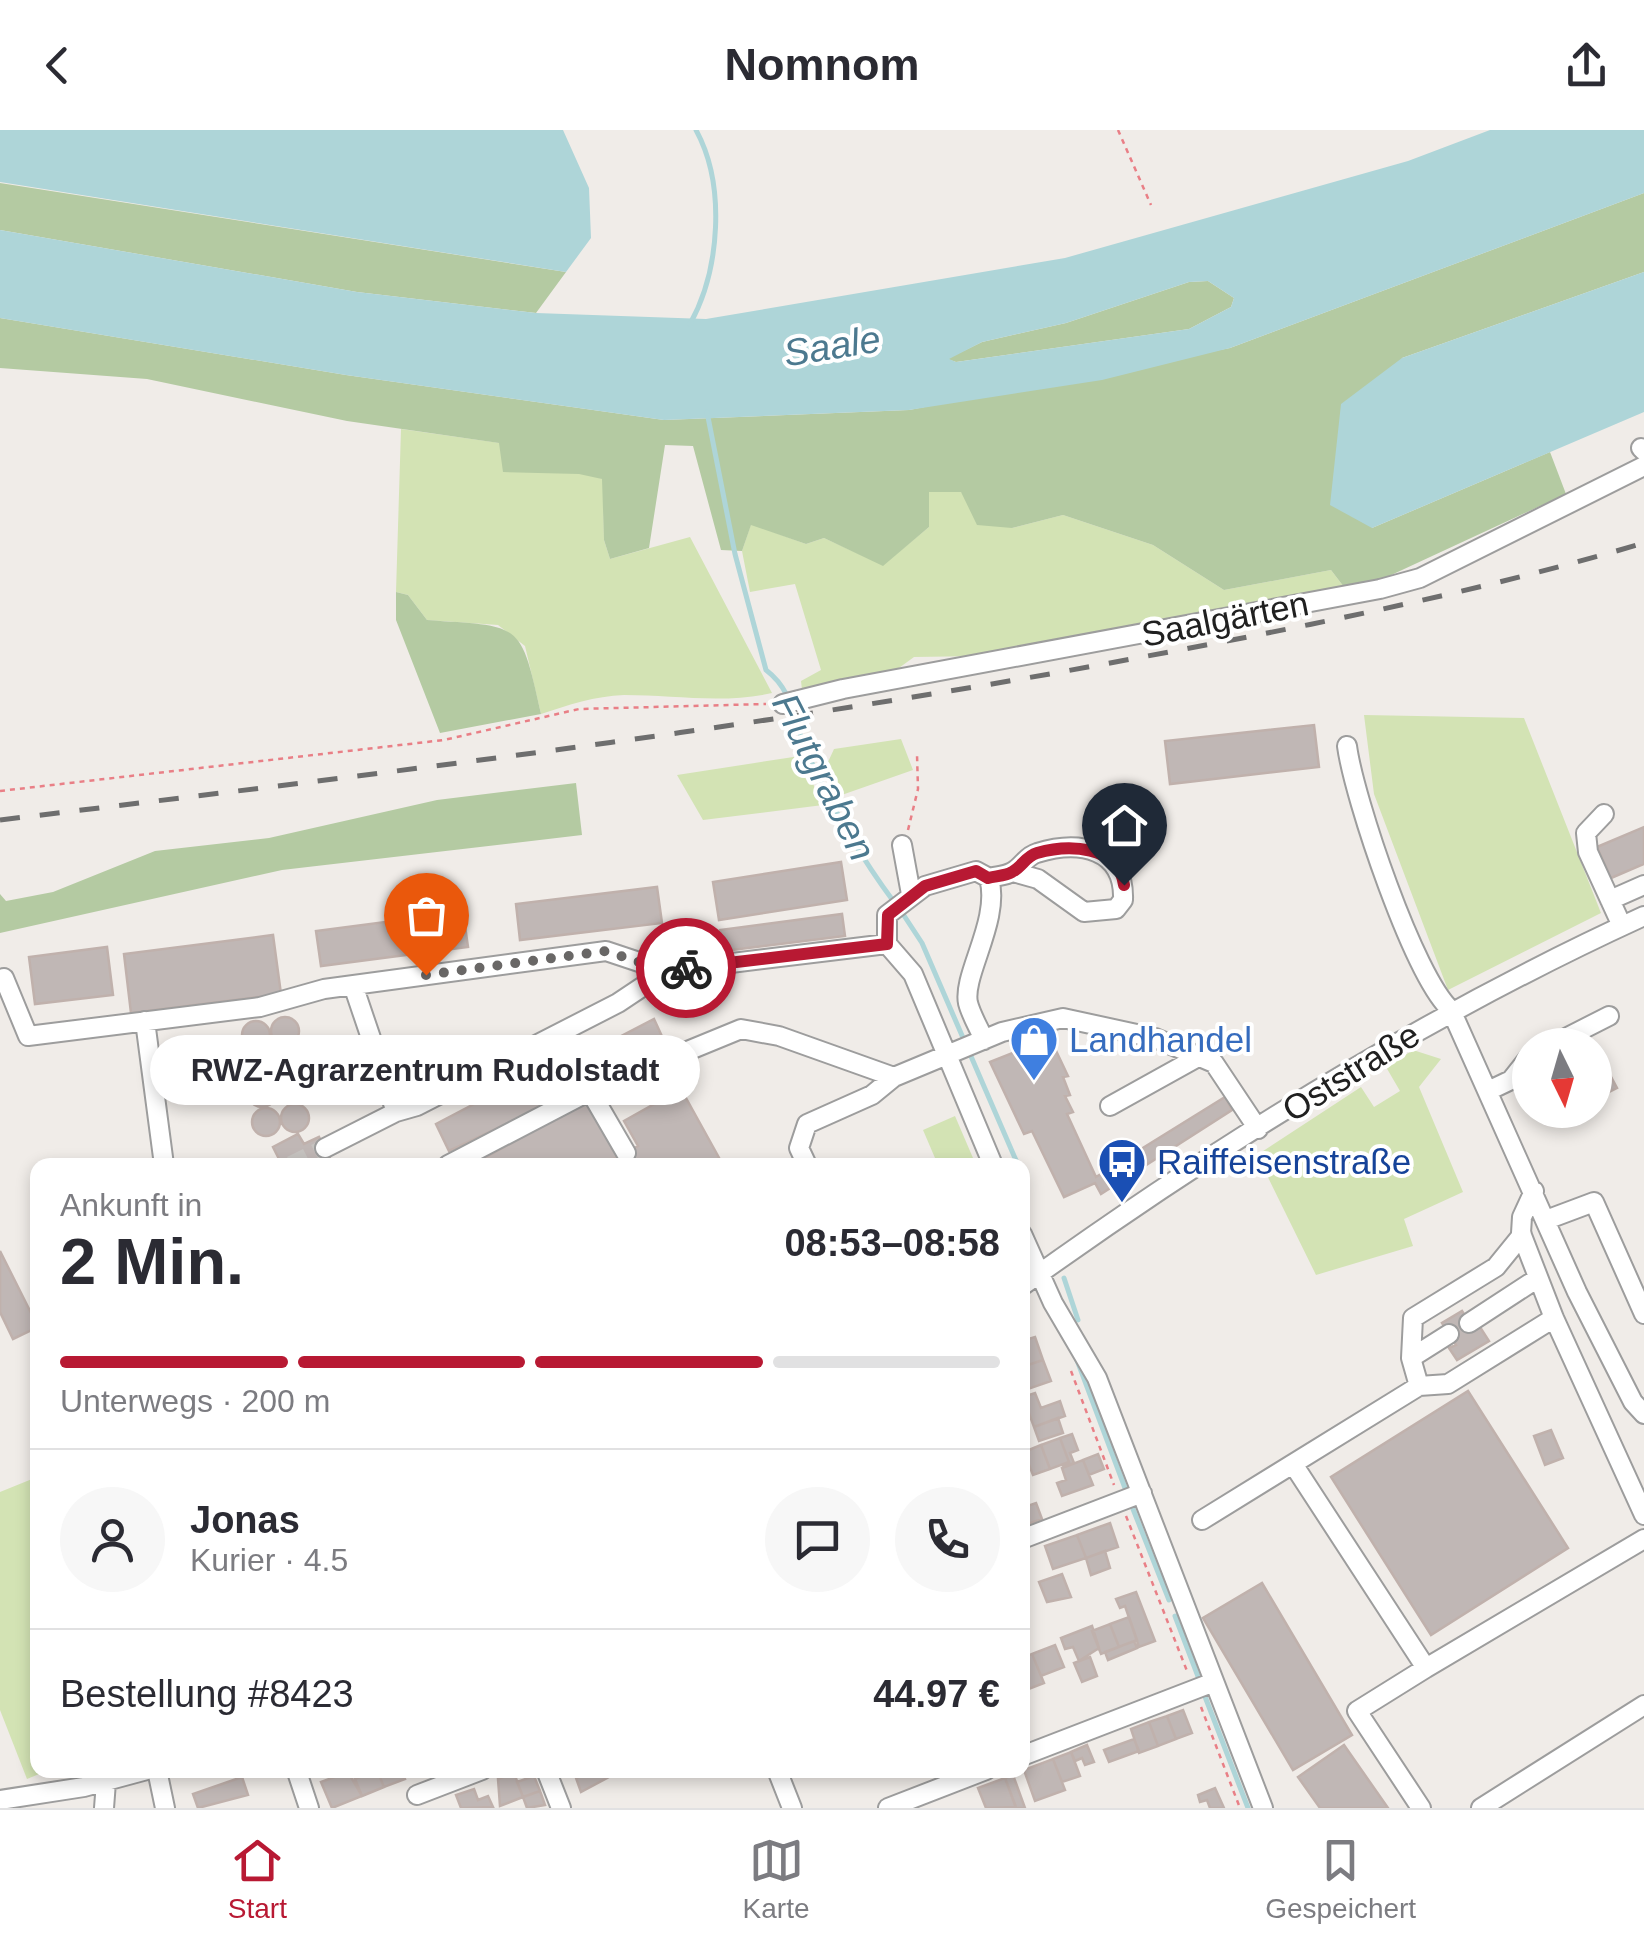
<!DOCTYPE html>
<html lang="de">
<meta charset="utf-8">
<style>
body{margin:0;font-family:Helvetica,sans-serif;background:#f7f7f7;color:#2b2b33;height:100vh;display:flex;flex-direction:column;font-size:38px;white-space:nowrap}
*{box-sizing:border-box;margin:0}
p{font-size:32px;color:#7c7c81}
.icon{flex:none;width:55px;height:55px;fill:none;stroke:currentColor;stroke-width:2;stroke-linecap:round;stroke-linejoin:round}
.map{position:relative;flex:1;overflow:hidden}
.sheet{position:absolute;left:30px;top:1028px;width:1000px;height:620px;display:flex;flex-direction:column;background:#fff;border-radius:20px;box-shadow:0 5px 15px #0003}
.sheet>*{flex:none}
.needle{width:65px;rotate:175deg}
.buttons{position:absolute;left:1512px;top:898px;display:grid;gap:20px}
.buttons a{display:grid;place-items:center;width:100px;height:100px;border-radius:50%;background:#fff;box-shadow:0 5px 15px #0003;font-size:50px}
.pin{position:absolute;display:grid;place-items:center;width:85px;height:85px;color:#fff;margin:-102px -42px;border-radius:50% 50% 50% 0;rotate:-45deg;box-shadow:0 0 10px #0007}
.pin .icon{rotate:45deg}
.courier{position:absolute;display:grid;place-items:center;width:100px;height:100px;margin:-50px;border:8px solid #b81933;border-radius:50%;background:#fff;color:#222;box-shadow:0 2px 12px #0007}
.bubble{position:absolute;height:70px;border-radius:35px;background:#fff;box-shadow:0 5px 15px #0003;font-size:32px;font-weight:800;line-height:70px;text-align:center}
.summary em{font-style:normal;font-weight:800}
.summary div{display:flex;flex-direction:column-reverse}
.summary{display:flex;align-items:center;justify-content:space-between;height:170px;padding:0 30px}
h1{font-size:65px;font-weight:800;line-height:75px}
.bar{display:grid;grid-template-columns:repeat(4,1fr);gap:15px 10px;align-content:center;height:120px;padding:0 30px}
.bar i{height:12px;border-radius:8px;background:#e1e1e2}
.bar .selected{background:#b81933}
.bar p{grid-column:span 4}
.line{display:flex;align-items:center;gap:25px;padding:0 30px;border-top:2px solid #e1e1e2}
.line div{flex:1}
.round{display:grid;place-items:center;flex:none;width:105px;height:105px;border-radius:52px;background:#f7f7f7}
header{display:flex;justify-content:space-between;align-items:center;height:130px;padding:0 30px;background:#fff;font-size:45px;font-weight:800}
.menu{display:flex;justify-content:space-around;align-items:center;height:140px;border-top:2px solid #e1e1e2;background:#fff;font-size:28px;color:#7c7c81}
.menu a{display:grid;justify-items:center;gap:5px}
.menu .selected{color:#b81933}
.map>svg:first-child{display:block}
.grass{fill:#d3e3b4}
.forest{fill:#b4caa2}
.water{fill:#aed5d8;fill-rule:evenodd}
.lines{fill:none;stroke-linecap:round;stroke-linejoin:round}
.stream{stroke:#aed5d8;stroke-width:5}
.building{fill:#c0b7b5;stroke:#c0b1ac;stroke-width:2.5}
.minor-tunnel{stroke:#c6c3c0;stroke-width:18;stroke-dasharray:18 9;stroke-linecap:butt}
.minor-casing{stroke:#9d9d9d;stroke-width:22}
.path{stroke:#e97f86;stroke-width:2.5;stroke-dasharray:5 5;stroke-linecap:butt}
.minor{stroke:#fff;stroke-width:18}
.rail{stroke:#6e6e6e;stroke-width:5;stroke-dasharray:20 20;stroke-linecap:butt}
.done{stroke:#696766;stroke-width:10;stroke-dasharray:0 18}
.route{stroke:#b81933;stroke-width:12}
.labels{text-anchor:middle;stroke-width:8;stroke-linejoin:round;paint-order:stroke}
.street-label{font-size:35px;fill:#202020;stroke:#fff}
.shop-label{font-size:35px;fill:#366cbe;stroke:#fff;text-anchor:start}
.transit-label{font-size:35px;fill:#164399;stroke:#fff;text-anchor:start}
.water-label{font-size:38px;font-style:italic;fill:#4c798f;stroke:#fff}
</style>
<header><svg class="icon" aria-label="back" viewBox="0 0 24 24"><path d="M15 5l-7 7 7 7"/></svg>Nomnom<svg class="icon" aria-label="share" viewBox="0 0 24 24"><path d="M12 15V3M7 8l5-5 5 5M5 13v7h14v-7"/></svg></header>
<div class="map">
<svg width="1644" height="1678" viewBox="0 0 1644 1678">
<rect width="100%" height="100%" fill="#f0ece8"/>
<path class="grass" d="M 401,299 L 500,313 L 603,349 L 604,410 L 610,429 L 690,407 L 772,563 C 724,574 673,565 624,565 C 595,566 568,575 541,584 L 525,516 L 498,495 L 427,490 L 408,465 L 396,462 Z
M 929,362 L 961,362 L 1012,398 L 1063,385 L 1153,415 L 1224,460 L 1331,440 L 1344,457 L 981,526 L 914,527 L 892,543 L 802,560 L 801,551 L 821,540 L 795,454 L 750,462 L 742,421 L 751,394 L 806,414 L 824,408 L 883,435 L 929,397 Z
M 1364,585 L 1524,588 L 1601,783 L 1448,860 L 1374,664 Z
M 901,609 L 913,640 L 836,667 L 823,643 L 834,619 Z
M 800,626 L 823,675 L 703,690 L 677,645 Z
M 1413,920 L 1441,929 L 1419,957 L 1463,1062 L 1404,1089 L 1413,1116 L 1316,1145 L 1257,1025 L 1361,957 L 1374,977 L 1400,961 L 1386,937 Z
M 955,986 L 976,1035 L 938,1035 L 923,1000 Z
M 37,1347 L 38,1640 L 49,1640 L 27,1649 L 0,1580 L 0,1362 Z"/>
<path class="forest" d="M 0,53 L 566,142 L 536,183 L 357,162 L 0,100 Z
M 1644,63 L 1644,142 L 1402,228 L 1372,398 L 1550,322 L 1566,364 L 1374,453 L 1344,457 L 1331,440 L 1224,460 L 1153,415 L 1063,385 L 1012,398 L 977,395 L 961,362 L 929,362 L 929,397 L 883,436 L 824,408 L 806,414 L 751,395 L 742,421 L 721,420 L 693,316 L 665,315 L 649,418 L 610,429 L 604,410 L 602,349 L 579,344 L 503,342 L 499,313 L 347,291 L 147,249 L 0,238 L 0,188 L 346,245 L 664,290 L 909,280 L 1230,218 Z
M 1208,151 L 1234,168 L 1231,177 L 1189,199 L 956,232 L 947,229 L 982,212 L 1066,193 L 1189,152 Z
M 396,462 L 408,465 L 427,490 C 522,497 520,490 541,584 L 440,603 L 396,490 Z
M 576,653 L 582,705 L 282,740 L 0,803 L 0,764 L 6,771 L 53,762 L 155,721 L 269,708 L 437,670 Z"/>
<path class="water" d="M 0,0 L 563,0 L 589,58 L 591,108 L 566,142 L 0,52 Z
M 1490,0 L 1644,0 L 1644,63 L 1230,218 L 1102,250 L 909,280 L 664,290 L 346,245 L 0,188 L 0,100 L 357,162 L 536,183 L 706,189 L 1065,128 L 1408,31 ZM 1208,151 L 1234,168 L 1231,177 L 1189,199 L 956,232 L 949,229 L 982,212 L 1066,193 L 1189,152 Z
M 1644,142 L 1644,282 L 1372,398 L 1330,375 L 1341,274 L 1402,228 Z"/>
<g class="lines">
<path class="stream" d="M 690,194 C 720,140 726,55 696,0
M 707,282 L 735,424 L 766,540 C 795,562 793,592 807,622 C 831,676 859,725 894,772
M 901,781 L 922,813 L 1018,1035
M 1022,1044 L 1027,1055
M 1064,1148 L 1078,1190
M 1077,1230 L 1125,1358
M 1133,1379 L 1169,1470
M 1175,1486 L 1199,1549
M 1204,1564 L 1248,1678"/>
</g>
<path class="building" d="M 1314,595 L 1319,637 L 1170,654 L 1165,611 Z
M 1644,697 L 1644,734 L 1611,748 L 1597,717 Z
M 841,732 L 847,770 L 719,790 L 713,752 Z
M 657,757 L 662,793 L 520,810 L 516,774 Z
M 463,782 L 468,817 L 321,836 L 316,801 Z
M 842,784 L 845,806 L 723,821 L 720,800 Z
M 273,805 L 281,864 L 131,883 L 124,824 Z
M 107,817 L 113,865 L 35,874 L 29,827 Z
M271 901a14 14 0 1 1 28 0a14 14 0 1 1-28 0Z
M 654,889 L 665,913 L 615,940 L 602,916 Z
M242 905a14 14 0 1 1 28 0a14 14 0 1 1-28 0Z
M 1050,908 L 1068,946 L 1063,947 L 1070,965 L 1065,966 L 1073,982 L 1067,984 L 1096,1047 L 1225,967 L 1232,980 L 1101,1064 L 1095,1053 L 1064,1067 L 1032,1001 L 1024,1004 L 990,932 Z
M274 930a14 14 0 1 1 28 0a14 14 0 1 1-28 0Z
M 1595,917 L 1617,958 L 1595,969 Z
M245 934a14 14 0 1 1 28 0a14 14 0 1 1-28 0Z
M 571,923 L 588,955 L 449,1021 L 436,994 Z
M277 959a14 14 0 1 1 28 0a14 14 0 1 1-28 0Z
M248 963a14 14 0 1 1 28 0a14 14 0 1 1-28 0Z
M 681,959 L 723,1035 L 603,1035 L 638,1016 L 624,991 Z
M 587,971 L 619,1026 L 603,1035 L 472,1035 Z
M281 988a14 14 0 1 1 28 0a14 14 0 1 1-28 0Z
M252 992a14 14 0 1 1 28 0a14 14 0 1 1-28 0Z
M 298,1004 L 304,1014 L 319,1007 L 332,1032 L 282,1035 L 273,1017 Z
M 0,1121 L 38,1197 L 13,1209 L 0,1182 Z
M 1462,1181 L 1474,1200 L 1480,1197 L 1489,1211 L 1457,1230 L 1449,1218 L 1456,1215 L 1442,1193 Z
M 1035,1207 L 1043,1230 L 1022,1237 L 1022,1211 Z
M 1043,1230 L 1051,1251 L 1028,1259 L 1022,1237 Z
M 1468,1261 L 1568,1418 L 1431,1505 L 1331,1347 Z
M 1035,1263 L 1041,1278 L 1060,1271 L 1065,1286 L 1034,1297 L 1023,1267 Z
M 1058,1288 L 1063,1303 L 1039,1311 L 1034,1297 Z
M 1551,1300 L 1563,1328 L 1545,1335 L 1534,1306 Z
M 1072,1304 L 1078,1320 L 1070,1323 L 1074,1333 L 1062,1338 L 1069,1332 L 1060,1308 Z
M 1060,1308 L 1069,1332 L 1050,1339 L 1041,1315 Z
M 1041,1315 L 1050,1339 L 1033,1345 L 1024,1322 Z
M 1098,1324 L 1104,1339 L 1089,1345 L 1083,1330 Z
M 1083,1330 L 1093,1355 L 1062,1366 L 1057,1353 L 1066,1350 L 1062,1338 Z
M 1036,1373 L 1042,1389 L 1022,1396 L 1022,1378 Z
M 1110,1393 L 1118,1417 L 1086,1428 L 1077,1405 Z
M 1077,1405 L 1086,1428 L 1053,1439 L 1045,1416 Z
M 1105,1421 L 1110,1438 L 1091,1445 L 1086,1428 Z
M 1062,1444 L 1071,1467 L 1047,1472 L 1039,1452 Z
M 1262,1453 L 1352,1605 L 1293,1640 L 1203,1488 Z
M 1136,1462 L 1155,1511 L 1139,1517 L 1125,1476 L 1120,1478 L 1116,1469 Z
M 1129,1487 L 1137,1510 L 1119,1517 L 1110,1494 Z
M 1110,1494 L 1119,1517 L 1101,1524 L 1092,1501 Z
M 1092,1496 L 1099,1518 L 1079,1531 L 1073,1517 L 1065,1519 L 1061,1508 Z
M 1134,1511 L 1137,1518 L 1108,1530 L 1105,1522 Z
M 1055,1515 L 1064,1537 L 1041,1546 L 1032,1524 Z
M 1032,1524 L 1044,1553 L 1026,1560 L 1022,1528 Z
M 1090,1527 L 1097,1546 L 1082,1552 L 1074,1533 Z
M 1183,1580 L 1192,1603 L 1176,1609 L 1167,1586 Z
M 1167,1586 L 1176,1609 L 1158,1616 L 1149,1592 Z
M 1149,1592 L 1158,1616 L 1139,1623 L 1131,1599 Z
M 1134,1609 L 1139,1621 L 1109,1632 L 1104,1620 Z
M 1087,1615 L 1094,1632 L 1085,1635 L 1082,1628 L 1075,1631 L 1071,1622 Z
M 1344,1615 L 1388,1678 L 1320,1678 L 1298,1647 Z
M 1071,1622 L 1080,1646 L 1062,1652 L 1053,1629 Z
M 1053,1629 L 1065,1660 L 1035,1671 L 1024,1640 Z
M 377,1640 L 402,1640 L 405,1649 L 384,1657 Z
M 377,1640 L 384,1657 L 362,1666 L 355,1649 Z
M 622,1640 L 581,1662 L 576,1648 L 596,1640 Z
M 348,1642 L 362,1666 L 332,1678 L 321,1652 Z
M 514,1643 L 523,1667 L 500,1676 L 498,1649 Z
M 1013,1645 L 1025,1678 L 1016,1678 L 1005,1648 Z
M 534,1646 L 540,1661 L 523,1667 L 517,1652 Z
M 242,1647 L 248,1665 L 198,1678 L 193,1664 Z
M 1005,1648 L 1016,1677 L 986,1678 L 978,1658 Z
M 1215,1658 L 1224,1678 L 1210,1678 L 1207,1670 L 1200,1672 L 1198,1665 Z
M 474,1659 L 478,1670 L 488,1666 L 493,1677 L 461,1678 L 456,1665 Z
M 540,1661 L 545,1675 L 527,1678 L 523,1667 Z"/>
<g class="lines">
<path class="minor-tunnel" d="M 291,1035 L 325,1018"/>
<g class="minor-casing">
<path id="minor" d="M 1641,318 L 1644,321
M 783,574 L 843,559 L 1380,459 L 1420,448 L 1644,336
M 1347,616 C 1354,668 1414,847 1451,880 L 1577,1162 L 1633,1272 L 1644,1284
M 1604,684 L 1586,703 L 1588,722 L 1622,796
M 902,715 L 911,764
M 989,748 C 995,746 1006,746 1012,742 C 1022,737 1026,726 1037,723 C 1079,710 1125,718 1123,770 L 1116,779 L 1084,782 L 1038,749 L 1013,742
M 1610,770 L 1644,755
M 887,814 L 887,785 L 925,756 L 976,741 L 989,748 C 1001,790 962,845 968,873 C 971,885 979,898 984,910
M 0,849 L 4,848 L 28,906 L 260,877 L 324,859 L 606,821 L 666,841 L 887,814 L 913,844 L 993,1035
M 145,891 L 164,1035
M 1552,915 L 1609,886
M 590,961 L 741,899 L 779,906 L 894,947
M 1488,961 L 1511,950 L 1530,926
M 1110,976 L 1200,926
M 396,982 L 417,976 L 618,873 L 666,841
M 325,1018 L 396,982 L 353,855
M 448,1035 L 590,961 L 626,1023
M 807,1035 L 799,1018 L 807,994 L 872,965 L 894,947 L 1002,902 L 1063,888 L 1155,908 L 1214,933 L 1258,999
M 1534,1061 L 1522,1087 L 1521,1103 L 1554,1188 L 1644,1385
M 1546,1090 L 1594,1072 L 1644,1184
M 1022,1104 L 1053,1173 L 1097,1248 L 1263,1678
M 1022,1156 C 1218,1015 1425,886 1644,786
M 1469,1193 L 1538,1148
M 1411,1228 L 1449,1204
M 1419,1256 L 1448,1254 L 1554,1188
M 1293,1334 L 1426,1538 L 1644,1409
M 1202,1390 L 1419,1256 L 1411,1228 L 1413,1188 L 1496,1137 L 1522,1105
M 1022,1409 L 1142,1363
M 1022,1626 L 1214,1552
M 157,1640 L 165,1678
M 546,1640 L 561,1678
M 777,1640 L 792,1678
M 297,1642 L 309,1678
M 417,1665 L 482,1640
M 0,1670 L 84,1657 L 147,1640
M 104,1678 L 106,1652
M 888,1678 L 986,1640
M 1421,1678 L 1357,1581 L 1426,1538
M 1481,1678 L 1644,1575"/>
</g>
<path class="path" d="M 1118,0 L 1151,75
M 0,661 L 444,610 L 579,579 L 766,574
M 908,700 L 918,659 L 917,624
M 1071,1241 L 1114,1355
M 1126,1386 L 1187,1541
M 1201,1577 L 1240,1678"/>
<use href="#minor" class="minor"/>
<path class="rail" d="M 0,690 C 353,647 705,605 1055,543 C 1253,507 1450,470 1644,413"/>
</g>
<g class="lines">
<path class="done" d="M 426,845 L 606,821 L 666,841 L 686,838"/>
<path class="route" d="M 686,838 L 887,814 L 888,785 L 925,756 L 976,741 L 988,748 C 995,746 1006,746 1012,742 C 1022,737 1026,726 1037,723 C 1068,714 1119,715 1124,755"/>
</g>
<defs>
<g id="shop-pin" transform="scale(2.5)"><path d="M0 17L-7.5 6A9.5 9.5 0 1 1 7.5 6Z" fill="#3f7fe0" stroke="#fff"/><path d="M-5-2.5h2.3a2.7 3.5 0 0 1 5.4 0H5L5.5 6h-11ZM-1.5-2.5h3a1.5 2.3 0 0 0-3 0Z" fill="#fff"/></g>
<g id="bus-pin" transform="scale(2.5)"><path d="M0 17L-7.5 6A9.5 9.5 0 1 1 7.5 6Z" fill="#1a4fb4" stroke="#fff"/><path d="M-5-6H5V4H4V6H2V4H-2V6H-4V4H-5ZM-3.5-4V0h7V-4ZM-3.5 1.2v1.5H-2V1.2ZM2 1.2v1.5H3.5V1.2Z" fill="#fff"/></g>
</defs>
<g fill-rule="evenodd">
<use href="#shop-pin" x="1034" y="910"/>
<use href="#bus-pin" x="1122" y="1032"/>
</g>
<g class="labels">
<g class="street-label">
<text transform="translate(1225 489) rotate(-11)" y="12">Saalgärten</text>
<text transform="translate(1351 942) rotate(-32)" y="12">Oststraße</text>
</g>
<g class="shop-label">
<text x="1069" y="922">Landhandel</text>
</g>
<g class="transit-label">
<text x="1157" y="1044">Raiffeisenstraße</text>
</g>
<g class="water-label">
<text transform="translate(832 216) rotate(-9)" y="13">Saale</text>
<text transform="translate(824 647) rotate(63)" y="13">Flutgraben</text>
</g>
</g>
</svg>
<div class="buttons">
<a><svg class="needle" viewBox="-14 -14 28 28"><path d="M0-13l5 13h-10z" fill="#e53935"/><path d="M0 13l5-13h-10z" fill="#7c7c81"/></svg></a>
</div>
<div class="pin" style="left:426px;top:845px;background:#ea580c"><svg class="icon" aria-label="bag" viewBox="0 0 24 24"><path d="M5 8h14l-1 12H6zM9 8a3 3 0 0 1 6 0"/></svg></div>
<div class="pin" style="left:1124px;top:755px;background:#1f2937"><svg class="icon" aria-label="home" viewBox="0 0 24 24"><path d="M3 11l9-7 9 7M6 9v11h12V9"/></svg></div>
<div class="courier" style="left:686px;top:838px"><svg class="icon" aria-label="bike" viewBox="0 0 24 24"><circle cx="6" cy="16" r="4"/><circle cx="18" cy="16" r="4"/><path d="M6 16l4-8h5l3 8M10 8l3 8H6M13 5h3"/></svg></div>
<div class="bubble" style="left:150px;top:905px;width:550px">RWZ-Agrarzentrum Rudolstadt</div>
<section class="sheet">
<div class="summary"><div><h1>2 Min.</h1><p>Ankunft in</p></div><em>08:53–08:58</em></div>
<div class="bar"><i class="selected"></i><i class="selected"></i><i class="selected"></i><i></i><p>Unterwegs · 200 m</p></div>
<div class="line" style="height:180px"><a class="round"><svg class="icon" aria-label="person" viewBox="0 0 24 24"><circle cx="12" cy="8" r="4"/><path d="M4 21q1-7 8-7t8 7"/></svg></a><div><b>Jonas</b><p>Kurier · 4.5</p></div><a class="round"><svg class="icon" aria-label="chat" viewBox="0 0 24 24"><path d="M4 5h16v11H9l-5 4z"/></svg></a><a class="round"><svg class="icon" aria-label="phone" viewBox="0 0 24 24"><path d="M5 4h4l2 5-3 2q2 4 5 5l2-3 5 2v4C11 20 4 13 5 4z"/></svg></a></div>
<div class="line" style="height:130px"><div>Bestellung #8423</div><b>44.97 €</b></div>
</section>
</div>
<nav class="menu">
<a class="selected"><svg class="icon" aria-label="home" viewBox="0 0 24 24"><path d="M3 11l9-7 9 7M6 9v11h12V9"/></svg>Start</a>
<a><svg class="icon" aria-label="map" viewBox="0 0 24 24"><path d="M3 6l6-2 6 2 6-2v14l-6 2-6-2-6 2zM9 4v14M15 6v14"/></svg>Karte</a>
<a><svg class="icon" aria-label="saved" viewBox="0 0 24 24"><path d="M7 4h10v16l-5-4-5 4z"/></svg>Gespeichert</a>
</nav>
